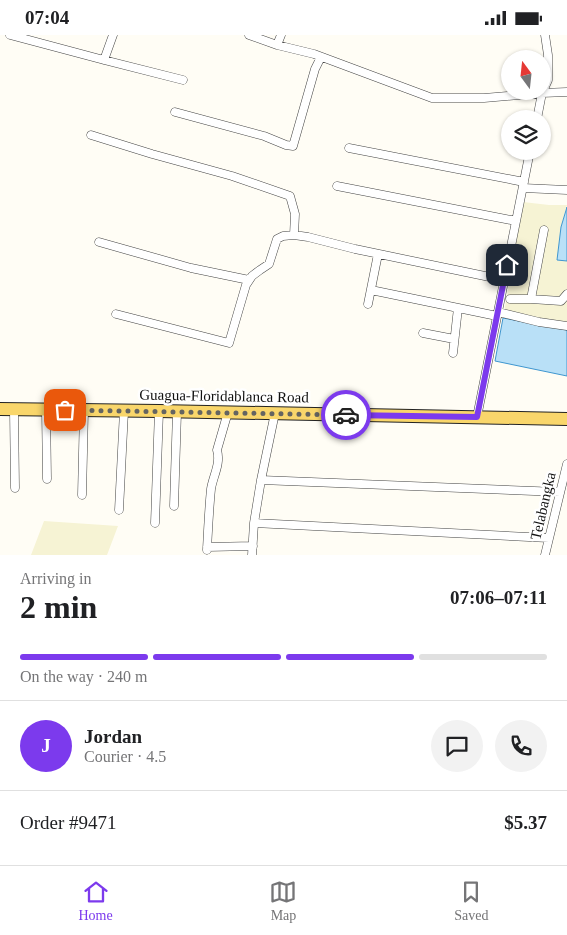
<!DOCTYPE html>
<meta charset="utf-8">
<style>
body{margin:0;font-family:Georgia,serif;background:#f2f2f2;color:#202124;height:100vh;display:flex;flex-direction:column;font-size:19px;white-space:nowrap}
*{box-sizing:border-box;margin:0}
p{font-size:16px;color:#757577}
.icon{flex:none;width:28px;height:28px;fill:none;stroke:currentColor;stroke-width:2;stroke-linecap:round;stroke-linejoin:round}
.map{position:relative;height:520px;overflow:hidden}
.sheet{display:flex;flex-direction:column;background:#fff;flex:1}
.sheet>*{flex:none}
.needle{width:32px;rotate:345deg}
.tools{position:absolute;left:501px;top:15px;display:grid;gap:10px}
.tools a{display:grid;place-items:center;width:50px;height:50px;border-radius:50%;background:#fff;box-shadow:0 1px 4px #0004;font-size:25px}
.pin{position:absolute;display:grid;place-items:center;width:42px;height:42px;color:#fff;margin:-21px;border-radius:10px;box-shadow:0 2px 8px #0006}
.courier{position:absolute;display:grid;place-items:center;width:50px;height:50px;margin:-25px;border:4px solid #7c3aed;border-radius:50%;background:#fff;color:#222;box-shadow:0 1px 6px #0007}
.headline em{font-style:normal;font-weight:600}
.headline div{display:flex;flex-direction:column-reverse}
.headline{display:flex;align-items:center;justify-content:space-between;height:85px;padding:0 20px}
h1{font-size:32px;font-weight:600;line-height:38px}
.bar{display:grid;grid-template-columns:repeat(4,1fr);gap:8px 5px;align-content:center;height:60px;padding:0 20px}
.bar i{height:6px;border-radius:4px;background:#e0e0e0}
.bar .current{background:#7c3aed}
.bar p{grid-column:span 4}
.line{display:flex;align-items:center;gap:12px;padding:0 20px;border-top:1px solid #e0e0e0}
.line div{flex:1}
.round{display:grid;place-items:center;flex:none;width:52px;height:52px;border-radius:26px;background:#f2f2f2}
.status{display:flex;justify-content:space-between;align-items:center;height:35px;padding:0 25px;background:#fff;direction:ltr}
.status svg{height:14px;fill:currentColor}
.tabs{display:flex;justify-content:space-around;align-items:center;height:70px;border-top:1px solid #e0e0e0;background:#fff;font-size:14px;color:#757577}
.tabs a{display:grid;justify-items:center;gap:2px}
.tabs .current{color:#7c3aed}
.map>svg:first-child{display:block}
.farmland{fill:#f6f3d4}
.water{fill:#b9e0f7;stroke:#3f96cf}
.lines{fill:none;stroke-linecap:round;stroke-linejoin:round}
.minor-casing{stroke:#444;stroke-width:9}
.primary-casing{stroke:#222;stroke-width:14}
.minor{stroke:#fff;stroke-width:8}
.primary{stroke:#f9d66b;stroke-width:12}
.done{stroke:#646461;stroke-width:5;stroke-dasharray:0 9}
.route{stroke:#7c3aed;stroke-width:6}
.labels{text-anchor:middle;stroke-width:5;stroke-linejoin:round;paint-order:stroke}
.street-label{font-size:15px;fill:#111;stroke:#fff}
</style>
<div class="status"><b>07:04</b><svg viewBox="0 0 49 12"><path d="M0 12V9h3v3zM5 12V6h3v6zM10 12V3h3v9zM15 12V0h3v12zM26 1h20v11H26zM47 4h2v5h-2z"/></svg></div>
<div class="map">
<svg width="567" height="520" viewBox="0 0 567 520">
<rect width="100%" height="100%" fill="#fffdf5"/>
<path class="farmland" d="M 523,167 L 549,170 L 567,170 L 561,192 L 557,225 L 567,226 L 567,295 L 503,283 Z
M 44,486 L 118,491 L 107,520 L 31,520 Z"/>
<path class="water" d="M 567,172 L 567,226 L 557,225 L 561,192 Z
M 503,283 L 567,295 L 567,341 L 495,326 Z"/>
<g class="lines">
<g class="minor-casing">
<path id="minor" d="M 10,0 L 104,25 L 183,45
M 249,0 L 277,10 L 314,19 L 432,63 L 484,63 L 542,58 L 567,57
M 277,10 L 281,0
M 104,25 L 113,0
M 175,77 L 264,101 L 286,110 L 293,111 L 315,34 L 321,22
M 537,84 L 542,58 L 548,45 L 548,20 L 545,0
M 91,100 L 152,119 L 232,141 L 290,161 L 295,179 L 294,200
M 349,113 L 524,147
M 337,151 L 516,186
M 523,153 L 567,155
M 99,207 L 191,233 L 249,245
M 371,255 L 497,281
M 510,264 L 531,264 L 561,266 L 567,259
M 531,264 L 544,195
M 368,269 L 378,219
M 498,277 L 539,287 L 567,291
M 116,279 L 229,308 L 246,250 L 252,241 L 260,235 L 269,229 L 277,204 L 283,201 L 294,200 L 308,202 L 355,214 L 504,245
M 423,298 L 454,304
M 453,318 L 458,273
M 14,375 L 15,453
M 46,375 L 47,444
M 477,382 L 530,116
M 261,445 L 560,457
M 82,460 L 84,375
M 174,471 L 177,377
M 119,475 L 124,376
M 155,488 L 159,376
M 254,488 L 549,503
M 207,512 L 253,511
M 207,515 C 208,495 209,474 211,454 C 213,441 221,429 217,415 L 228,377
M 252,520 L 254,488 L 261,445 L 275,378
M 545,520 L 567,429"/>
</g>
<g class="primary-casing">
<path id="primary" d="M 0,374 L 159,376 L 567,384"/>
</g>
<use href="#minor" class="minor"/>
<use href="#primary" class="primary"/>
</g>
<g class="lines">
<path class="done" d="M 65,375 L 346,380"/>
<path class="route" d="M 346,380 L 477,382 L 507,230"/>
</g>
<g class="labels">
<g class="street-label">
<text transform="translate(224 361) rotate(1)" y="5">Guagua-Floridablanca Road</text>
<text transform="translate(543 471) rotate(-77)" y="5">Telabangka</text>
</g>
</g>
</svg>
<div class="tools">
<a><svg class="needle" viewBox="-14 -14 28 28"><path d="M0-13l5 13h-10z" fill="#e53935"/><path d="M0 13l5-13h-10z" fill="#757577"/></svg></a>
<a><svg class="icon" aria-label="layers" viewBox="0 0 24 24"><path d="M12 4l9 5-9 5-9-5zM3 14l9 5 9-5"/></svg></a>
</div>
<div class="pin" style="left:65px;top:375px;background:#ea580c"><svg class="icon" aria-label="bag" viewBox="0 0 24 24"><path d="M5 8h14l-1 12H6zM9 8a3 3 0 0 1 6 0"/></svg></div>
<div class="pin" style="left:507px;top:230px;background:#1f2937"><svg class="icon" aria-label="home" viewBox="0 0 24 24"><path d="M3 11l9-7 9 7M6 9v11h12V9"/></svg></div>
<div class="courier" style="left:346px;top:380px"><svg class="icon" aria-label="car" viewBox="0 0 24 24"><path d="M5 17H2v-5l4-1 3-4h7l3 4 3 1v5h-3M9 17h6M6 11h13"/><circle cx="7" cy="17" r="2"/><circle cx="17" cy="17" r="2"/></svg></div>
</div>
<section class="sheet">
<div class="headline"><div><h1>2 min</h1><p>Arriving in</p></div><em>07:06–07:11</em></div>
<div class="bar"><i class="current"></i><i class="current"></i><i class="current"></i><i></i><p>On the way · 240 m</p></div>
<div class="line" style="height:90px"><b class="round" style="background:#7c3aed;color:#fff">J</b><div><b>Jordan</b><p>Courier · 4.5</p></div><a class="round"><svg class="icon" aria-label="chat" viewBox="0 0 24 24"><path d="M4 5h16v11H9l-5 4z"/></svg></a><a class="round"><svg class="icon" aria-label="phone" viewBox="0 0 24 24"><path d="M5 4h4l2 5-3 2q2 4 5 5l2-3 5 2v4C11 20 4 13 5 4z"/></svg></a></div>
<div class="line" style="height:65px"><div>Order #9471</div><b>$5.37</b></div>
</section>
<nav class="tabs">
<a class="current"><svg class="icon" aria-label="home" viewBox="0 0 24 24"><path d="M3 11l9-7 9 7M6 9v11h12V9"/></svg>Home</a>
<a><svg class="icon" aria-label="map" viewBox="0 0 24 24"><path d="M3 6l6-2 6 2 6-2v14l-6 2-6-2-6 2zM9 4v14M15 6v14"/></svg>Map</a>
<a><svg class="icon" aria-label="saved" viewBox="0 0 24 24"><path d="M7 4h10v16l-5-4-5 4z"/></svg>Saved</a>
</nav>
